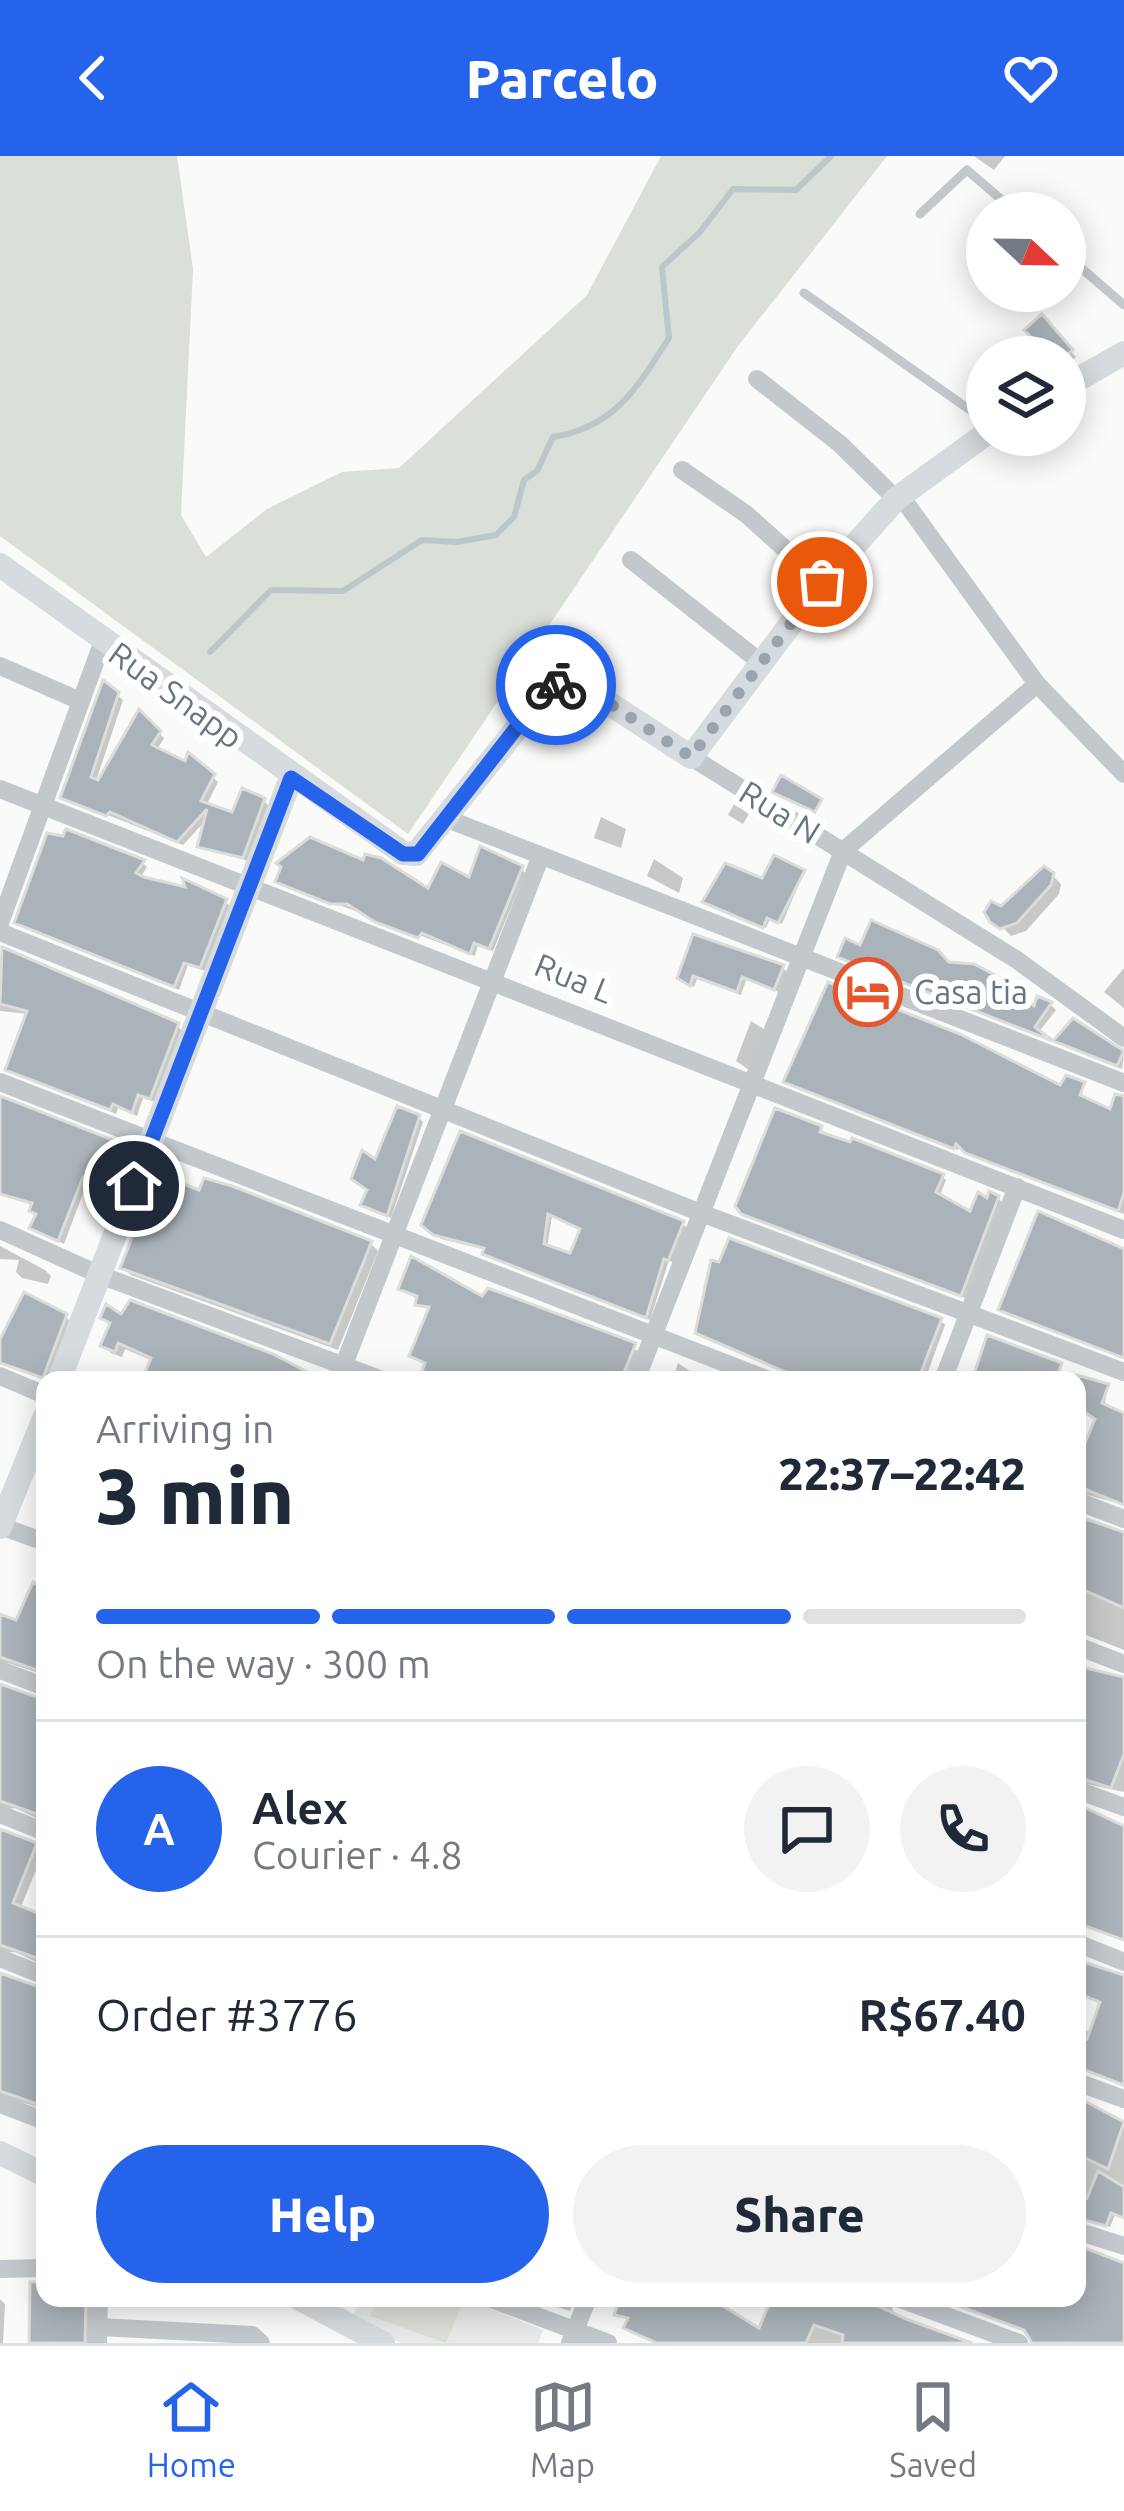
<!DOCTYPE html>
<meta charset="utf-8">
<style>
body{margin:0;font-family:Ubuntu,sans-serif;background:#f2f2f3;color:#1f2937;height:100vh;display:flex;flex-direction:column;font-size:45px;white-space:nowrap}
*{box-sizing:border-box;margin:0}
p{font-size:39px;color:#747a83}
.icon{flex:none;width:66px;height:66px;fill:none;stroke:currentColor;stroke-width:2;stroke-linecap:round;stroke-linejoin:round}
.map{position:relative;flex:1;overflow:hidden}
.details{position:absolute;left:36px;top:1215px;width:1050px;height:936px;display:flex;flex-direction:column;background:#fff;border-radius:24px;box-shadow:0 6px 30px #0003}
.details>*{flex:none}
.needle{width:78px;rotate:112deg}
.controls{position:absolute;left:966px;top:36px;display:grid;gap:24px}
.controls a{display:grid;place-items:center;width:120px;height:120px;border-radius:50%;background:#fff;box-shadow:0 6px 30px #0003;font-size:60px}
.pin{position:absolute;display:grid;place-items:center;width:102px;height:102px;color:#fff;margin:-51px;border:6px solid #fff;border-radius:50%;box-shadow:0 3px 12px #0007}
.courier{position:absolute;display:grid;place-items:center;width:120px;height:120px;margin:-60px;border:9px solid #2563eb;border-radius:50%;background:#fff;color:#222;box-shadow:0 3px 15px #0007}
.summary em{font-style:normal;font-weight:800}
.summary div{display:flex;flex-direction:column-reverse}
.summary{display:flex;align-items:center;justify-content:space-between;height:204px;padding:0 60px}
h1{font-size:78px;font-weight:800;line-height:90px}
.bar{display:grid;grid-template-columns:repeat(4,1fr);gap:18px 12px;align-content:center;height:144px;padding:0 60px}
.bar i{height:15px;border-radius:9px;background:#e0e1e3}
.bar .on{background:#2563eb}
.bar p{grid-column:span 4}
.line{display:flex;align-items:center;gap:30px;padding:0 60px;border-top:3px solid #e0e1e3}
.line div{flex:1}
.round{display:grid;place-items:center;flex:none;width:126px;height:126px;border-radius:63px;background:#f2f2f3}
.primary-button{display:flex;gap:24px;margin-top:auto;padding:24px 60px}
.primary-button a{flex:1;height:138px;border-radius:72px;background:#2563eb;color:#fff;font-size:48px;font-weight:800;line-height:138px;text-align:center}
.primary-button a+a{background:#f2f2f3;color:#1f2937}
header{display:flex;justify-content:space-between;align-items:center;height:156px;padding:0 60px;background:#2563eb;color:#fff;font-size:54px;font-weight:800}
.tab-bar{display:flex;justify-content:space-around;align-items:center;height:168px;border-top:3px solid #e0e1e3;background:#fff;font-size:33px;color:#747a83}
.tab-bar a{display:grid;justify-items:center;gap:6px}
.tab-bar .on{color:#2563eb}
.map>svg:first-child{display:block}
.built{fill:#e8e9e9}
.green{fill:#dadfd7}
.shadow{fill:#0003;fill-rule:evenodd}
.lines{fill:none;stroke-linecap:round;stroke-linejoin:round}
.stream{stroke:#bbc7cb;stroke-width:6}
.building{fill:#aab3b9;stroke:#dcdcda;stroke-width:3;fill-rule:evenodd}
.lane{stroke:#c3c8cc;stroke-width:9}
.street{stroke:#c3c8cc;stroke-width:18}
.secondary{stroke:#d6dbdf;stroke-width:24}
.done{stroke:#99a4ac;stroke-width:12;stroke-dasharray:0 21.6}
.route{stroke:#2563eb;stroke-width:15}
.labels{text-anchor:middle;stroke-width:12;stroke-linejoin:round;paint-order:stroke}
.street-label{font-size:33px;fill:#657683;stroke:#fff}
.poi-label{font-size:33px;fill:#657683;stroke:#fff;text-anchor:start}
</style>
<header><svg class="icon" aria-label="back" viewBox="0 0 24 24"><path d="M15 5l-7 7 7 7"/></svg>Parcelo<svg class="icon" aria-label="heart" viewBox="0 0 24 24"><path d="M12 20l-8-8c-3-5 5-10 8-4 3-6 11-1 8 4z"/></svg></header>
<div class="map">
<svg width="1124" height="2187" viewBox="0 0 1124 2187">
<rect width="100%" height="100%" fill="#fafaf8"/>
<path class="built" d="M 362,2142 L 465,2142 L 543,2174 L 538,2187 L 400,2187 L 352,2161 Z"/>
<path class="green" d="M 0,0 L 177,0 L 193,113 L 181,359 L 206,401 L 267,353 L 342,316 L 399,312 L 587,139 L 661,0 L 887,0 L 738,190 L 408,678 L 0,380 Z
M 379,2142 L 455,2142 L 463,2146 L 446,2187 L 370,2160 Z"/>
<path class="shadow" d="M 974,0 L 1005,0 L 994,14 Z
M 1041,162 L 1076,201 L 1065,209 L 1065,201 L 1054,201 Z
M 117,539 L 123,544 L 94,631 L 140,558 L 164,582 L 156,595 L 187,609 L 190,601 L 218,626 L 206,650 L 234,660 L 264,645 L 269,650 L 248,705 L 201,690 L 207,663 L 183,689 L 63,641 Z
M 734,648 L 749,658 L 743,668 L 728,659 Z
M 601,661 L 626,673 L 621,692 L 594,682 Z
M 65,684 L 143,707 L 147,711 L 140,722 L 225,746 L 230,750 L 205,815 L 188,809 L 179,834 L 23,771 L 18,766 Z
M 654,703 L 683,722 L 679,737 L 647,720 Z
M 521,712 L 525,717 L 493,795 L 478,789 L 475,800 L 278,726 L 430,736 Z
M 804,716 L 782,768 L 770,763 L 766,772 L 709,748 Z
M 1052,719 L 1061,728 L 1059,738 L 1026,775 L 1011,780 L 988,756 L 1002,754 Z
M 694,782 L 782,811 L 787,816 L 779,836 L 746,824 L 741,839 L 697,823 L 694,831 L 685,826 Z
M 862,793 L 949,809 L 1035,855 L 1039,844 L 1052,850 L 1056,854 L 1038,877 L 1045,882 L 841,800 Z
M 3,795 L 177,870 L 182,875 L 155,946 L 143,942 L 137,960 L 118,952 L 116,958 L 9,913 L 29,858 L 0,855 Z
M 1124,812 L 1124,852 L 1104,836 Z
M 751,865 L 765,874 L 749,914 L 736,905 Z
M 1074,866 L 1124,899 L 1122,913 L 1062,889 L 1057,885 Z
M 790,928 L 1062,933 L 1083,929 L 1082,944 L 1111,958 L 1124,945 L 1124,1058 L 972,1000 L 960,988 L 958,994 Z
M 0,944 L 134,999 L 121,1033 L 88,1024 L 64,1088 L 33,1072 L 39,1059 L 29,1048 L 0,1039 Z
M 419,962 L 423,966 L 391,1062 L 368,1052 L 364,1048 L 377,1004 Z
M 461,979 L 682,1067 L 687,1072 L 673,1107 L 669,1104 L 650,1164 L 490,1102 L 487,1094 L 441,1083 L 425,1069 ZM 552,1060 L 582,1074 L 572,1101 L 547,1092 Z
M 852,990 L 942,1020 L 946,1024 L 939,1042 L 972,1059 L 998,1042 L 1002,1046 L 965,1142 L 748,1061 L 738,1050 Z
M 167,1012 L 175,1019 L 172,1027 L 370,1087 L 378,1095 L 338,1194 L 131,1119 L 123,1111 L 147,1082 L 161,1044 L 153,1036 Z
M 0,1090 L 45,1114 L 51,1120 L 48,1128 L 22,1122 L 16,1116 L 19,1104 L 0,1103 Z
M 402,1132 L 483,1144 L 639,1195 L 626,1224 L 429,1224 L 424,1219 L 428,1209 L 413,1199 L 431,1154 Z
M 65,1160 L 71,1166 L 50,1224 L 0,1207 L 0,1186 Z
M 104,1162 L 121,1162 L 317,1224 L 146,1224 L 153,1205 L 125,1193 L 122,1201 L 111,1197 L 103,1189 L 112,1170 Z
M 941,1165 L 945,1169 L 925,1224 L 783,1224 L 779,1214 L 698,1176 Z
M 678,1207 L 703,1224 L 673,1224 Z
M 1060,1210 L 1062,1217 L 1108,1230 L 1104,1251 L 1124,1260 L 1124,1349 L 1077,1336 L 1077,1299 L 1080,1292 L 1085,1295 L 1098,1263 L 1077,1251 L 1077,1224 L 973,1224 Z
M 1077,1362 L 1124,1376 L 1124,1494 L 1086,1479 L 1077,1483 Z
M 45,1434 L 45,1519 L 8,1507 L 0,1510 L 0,1465 L 17,1468 Z
M 1077,1508 L 1124,1522 L 1124,1636 L 1077,1626 Z
M 0,1532 L 45,1548 L 45,1666 L 15,1652 L 0,1654 Z
M 0,1675 L 43,1697 L 20,1753 L 41,1762 L 45,1752 L 45,1810 L 15,1796 L 0,1797 Z
M 1077,1808 L 1124,1820 L 1124,1931 L 1077,1910 L 1077,1870 L 1091,1877 L 1102,1847 L 1077,1838 Z
M 0,1819 L 45,1835 L 45,1953 L 0,1940 Z
M 1077,1944 L 1124,1968 L 1124,2063 L 1115,2059 L 1110,2071 L 1077,2058 Z
M 45,2128 L 45,2142 L 96,2142 L 95,2187 L 32,2187 Z
M 547,2142 L 570,2142 L 574,2145 L 570,2155 L 547,2148 Z
M 622,2142 L 705,2142 L 760,2176 L 775,2142 L 889,2142 L 894,2158 L 965,2187 L 654,2187 L 631,2176 L 630,2164 L 617,2158 Z
M 0,2143 L 5,2148 L 3,2187 L 0,2187 Z"/>
<g class="lines">
<path class="stream" d="M 210,496 L 271,434 L 343,435 L 422,384 L 457,386 L 496,379 L 514,361 L 524,324 L 537,315 L 553,281 C 615,271 637,232 669,182 L 662,111 L 700,76 L 733,33 L 796,34 L 831,0"/>
</g>
<path class="building" d="M 1042,158 L 1073,194 L 1064,201 L 1050,201 L 1024,174 Z
M 103,524 L 119,536 L 91,621 L 98,624 L 139,553 L 161,575 L 152,589 L 185,605 L 188,596 L 215,618 L 201,645 L 232,656 L 242,632 L 265,642 L 243,702 L 197,691 L 207,653 L 177,686 L 110,656 L 106,660 L 60,642 Z
M 781,619 L 822,643 L 815,656 L 772,636 Z
M 66,673 L 145,704 L 136,717 L 144,721 L 185,731 L 182,722 L 227,743 L 200,812 L 184,807 L 174,831 L 14,767 L 47,677 L 63,680 Z
M 310,681 L 363,704 L 365,698 L 381,702 L 428,732 L 441,706 L 469,721 L 480,690 L 523,710 L 489,793 L 474,787 L 470,798 L 422,777 L 418,782 L 375,766 L 347,748 L 330,748 L 275,726 L 281,711 L 276,707 Z
M 774,699 L 805,714 L 778,767 L 767,762 L 763,772 L 702,746 L 725,707 L 762,722 Z
M 1044,710 L 1054,717 L 1051,729 L 1017,767 L 1000,773 L 990,766 L 984,756 L 991,745 L 1001,750 Z
M 871,764 L 938,794 L 949,806 L 974,808 L 1008,826 L 1034,850 L 1037,840 L 1052,846 L 1035,871 L 1053,885 L 837,801 L 845,782 L 860,789 Z
M 693,778 L 784,809 L 774,834 L 742,821 L 737,836 L 693,820 L 690,830 L 677,822 Z
M 2,791 L 179,867 L 150,943 L 138,939 L 132,957 L 113,948 L 110,954 L 5,914 L 27,855 L 0,848 Z
M 828,826 L 960,878 L 1060,929 L 1066,919 L 1085,926 L 1080,939 L 1110,953 L 1115,938 L 1124,940 L 1124,1037 L 1118,1055 L 965,997 L 956,988 L 954,993 L 783,926 Z
M 1073,862 L 1124,895 L 1117,910 L 1053,885 Z
M 0,940 L 131,991 L 116,1030 L 83,1021 L 58,1085 L 29,1072 L 36,1058 L 29,1055 L 32,1047 L 0,1038 Z
M 397,950 L 420,959 L 387,1060 L 360,1049 L 367,1034 L 351,1023 L 362,994 L 375,1003 Z
M 775,952 L 822,970 L 820,976 L 850,986 L 852,982 L 944,1018 L 936,1036 L 970,1055 L 978,1036 L 987,1042 L 989,1035 L 999,1040 L 961,1140 L 741,1058 L 735,1050 Z
M 460,975 L 684,1065 L 668,1105 L 664,1103 L 646,1162 L 482,1098 L 484,1092 L 433,1079 L 421,1069 ZM 548,1058 L 580,1073 L 570,1097 L 544,1088 Z
M 161,1006 L 169,1009 L 164,1021 L 199,1034 L 204,1022 L 232,1030 L 372,1085 L 330,1188 L 120,1112 L 135,1074 L 145,1078 L 159,1040 L 149,1036 Z
M 1038,1055 L 1124,1093 L 1124,1202 L 998,1154 Z
M 729,1082 L 942,1162 L 918,1224 L 804,1224 L 695,1177 L 711,1104 L 719,1106 Z
M 411,1100 L 482,1140 L 488,1132 L 636,1187 L 621,1224 L 420,1220 L 425,1207 L 409,1200 L 429,1151 L 415,1149 L 417,1140 L 398,1133 Z
M 24,1136 L 67,1158 L 43,1222 L 0,1207 L 0,1183 Z
M 130,1144 L 273,1198 L 323,1224 L 142,1224 L 151,1202 L 118,1187 L 115,1196 L 100,1190 L 110,1167 L 100,1162 L 106,1148 L 121,1158 Z
M 987,1179 L 1062,1207 L 1056,1224 L 972,1224 Z
M 1077,1219 L 1109,1228 L 1102,1247 L 1124,1257 L 1124,1349 L 1077,1330 L 1080,1299 L 1095,1263 L 1077,1251 Z
M 1077,1360 L 1124,1376 L 1124,1452 L 1077,1431 Z
M 33,1426 L 45,1431 L 45,1517 L 0,1501 L 0,1458 L 16,1464 Z
M 1077,1510 L 1124,1521 L 1124,1598 L 1111,1632 L 1077,1621 Z
M 0,1528 L 45,1544 L 45,1661 L 0,1645 Z
M 1077,1648 L 1124,1670 L 1124,1784 L 1077,1767 Z
M 0,1673 L 37,1687 L 13,1747 L 45,1760 L 45,1805 L 0,1789 Z
M 1077,1804 L 1124,1819 L 1124,1929 L 1077,1911 L 1077,1878 L 1087,1883 L 1100,1846 L 1077,1837 Z
M 0,1817 L 45,1833 L 45,1877 L 38,1895 L 45,1898 L 45,1935 L 40,1949 L 0,1935 Z
M 1077,1941 L 1124,1966 L 1108,2013 L 1077,1998 Z
M 1098,2015 L 1124,2031 L 1124,2062 L 1111,2057 L 1106,2070 L 1077,2062 L 1077,2038 L 1087,2042 Z
M 1077,2089 L 1124,2107 L 1124,2187 L 1032,2187 L 1024,2174 L 937,2142 L 1077,2142 Z
M 30,2126 L 45,2126 L 45,2142 L 86,2142 L 85,2187 L 29,2187 Z
M 620,2142 L 710,2142 L 759,2172 L 772,2142 L 874,2142 L 872,2147 L 906,2163 L 972,2187 L 842,2187 L 843,2179 L 814,2169 L 806,2187 L 657,2187 L 623,2172 L 628,2162 L 614,2159 Z"/>
<g class="lines">
<path class="lane" d="M 920,58 L 967,14 L 1017,57
M 1065,98 L 1124,149
M 804,137 L 987,266"/>
<path class="street" d="M 757,223 L 840,288 L 896,343
M 682,314 L 746,358 L 822,426
M 900,339 L 1037,528 L 1124,618
M 631,404 L 759,505
M 0,510 L 78,544
M 691,601 L 1017,804 L 1124,882
M 0,633 L 1124,1074
M 445,662 L 1124,927
M 0,767 L 103,485
M 0,776 L 701,1057 L 1124,1216
M 0,926 L 769,1224
M 0,1074 L 100,1119 L 382,1224
M 0,1220 L 45,1239
M 338,1224 L 540,702
M 636,1224 L 843,695 L 1037,528
M 943,1224 L 1017,1031
M 1077,1345 L 1124,1363
M 0,1370 L 45,1386
M 1077,1490 L 1124,1508
M 0,1514 L 45,1531
M 1077,1634 L 1124,1651
M 0,1658 L 45,1676
M 1077,1787 L 1124,1806
M 0,1802 L 45,1820
M 1077,1926 L 1124,1943
M 0,1948 L 45,1965
M 1077,2075 L 1124,2090
M 0,2113 L 45,2112
M 489,2142 L 608,2187
M 898,2142 L 1019,2187
M 99,2171 L 252,2179 L 261,2187
M 98,2187 L 99,2142
M 570,2187 L 588,2142"/>
<path class="secondary" d="M 1065,231 L 1124,197
M 0,409 L 403,697 L 416,698 L 551,530 L 575,525 L 691,601 L 822,426 L 896,343 L 987,277
M 59,1224 L 291,622
M 0,1371 L 45,1260
M 0,1997 L 45,2019
M 298,2142 L 383,2187"/>
</g>
<g class="lines">
<path class="done" d="M 556,529 L 575,525 L 691,601 L 822,426"/>
<path class="route" d="M 134,1030 L 291,622 L 403,698 L 418,698 L 542,539 L 556,529"/>
</g>
<defs>
<g id="hotel-ring" transform="scale(3.45)"><circle r="9.5" fill="#fff" stroke="#e4572e" stroke-width="1.5"/><path d="M-6-4.5h1.5V1H6V5H4.5V3h-9V5H-6ZM-4 0a1.8 1.8 0 1 1 3.6 0ZM.5 0V-2.5h3Q6-2.5 6 0Z" fill="#e4572e"/></g>
</defs>
<g fill-rule="evenodd">
<use href="#hotel-ring" x="868" y="836"/>
</g>
<g class="labels">
<g class="street-label">
<text transform="translate(176 539) rotate(36)" y="12">Rua Snapp</text>
<text transform="translate(780 656) rotate(32)" y="12">Rua N</text>
<text transform="translate(574 822) rotate(22)" y="12">Rua L</text>
</g>
<g class="poi-label">
<text x="914" y="848">Casa tia</text>
</g>
</g>
</svg>
<div class="controls">
<a><svg class="needle" viewBox="-14 -14 28 28"><path d="M0-13l5 13h-10z" fill="#e53935"/><path d="M0 13l5-13h-10z" fill="#747a83"/></svg></a>
<a><svg class="icon" aria-label="layers" viewBox="0 0 24 24"><path d="M12 4l9 5-9 5-9-5zM3 14l9 5 9-5"/></svg></a>
</div>
<div class="pin" style="left:822px;top:426px;background:#ea580c"><svg class="icon" aria-label="bag" viewBox="0 0 24 24"><path d="M5 8h14l-1 12H6zM9 8a3 3 0 0 1 6 0"/></svg></div>
<div class="pin" style="left:134px;top:1030px;background:#1f2937"><svg class="icon" aria-label="home" viewBox="0 0 24 24"><path d="M3 11l9-7 9 7M6 9v11h12V9"/></svg></div>
<div class="courier" style="left:556px;top:529px"><svg class="icon" aria-label="bike" viewBox="0 0 24 24"><circle cx="6" cy="16" r="4"/><circle cx="18" cy="16" r="4"/><path d="M6 16l4-8h5l3 8M10 8l3 8H6M13 5h3"/></svg></div>
<section class="details">
<div class="summary"><div><h1>3 min</h1><p>Arriving in</p></div><em>22:37–22:42</em></div>
<div class="bar"><i class="on"></i><i class="on"></i><i class="on"></i><i></i><p>On the way · 300 m</p></div>
<div class="line" style="height:216px"><b class="round" style="background:#2563eb;color:#fff">A</b><div><b>Alex</b><p>Courier · 4.8</p></div><a class="round"><svg class="icon" aria-label="chat" viewBox="0 0 24 24"><path d="M4 5h16v11H9l-5 4z"/></svg></a><a class="round"><svg class="icon" aria-label="phone" viewBox="0 0 24 24"><path d="M5 4h4l2 5-3 2q2 4 5 5l2-3 5 2v4C11 20 4 13 5 4z"/></svg></a></div>
<div class="line" style="height:156px"><div>Order #3776</div><b>R$67.40</b></div>
<div class="primary-button"><a>Help</a><a>Share</a></div>
</section>
</div>
<nav class="tab-bar">
<a class="on"><svg class="icon" aria-label="home" viewBox="0 0 24 24"><path d="M3 11l9-7 9 7M6 9v11h12V9"/></svg>Home</a>
<a><svg class="icon" aria-label="map" viewBox="0 0 24 24"><path d="M3 6l6-2 6 2 6-2v14l-6 2-6-2-6 2zM9 4v14M15 6v14"/></svg>Map</a>
<a><svg class="icon" aria-label="saved" viewBox="0 0 24 24"><path d="M7 4h10v16l-5-4-5 4z"/></svg>Saved</a>
</nav>
